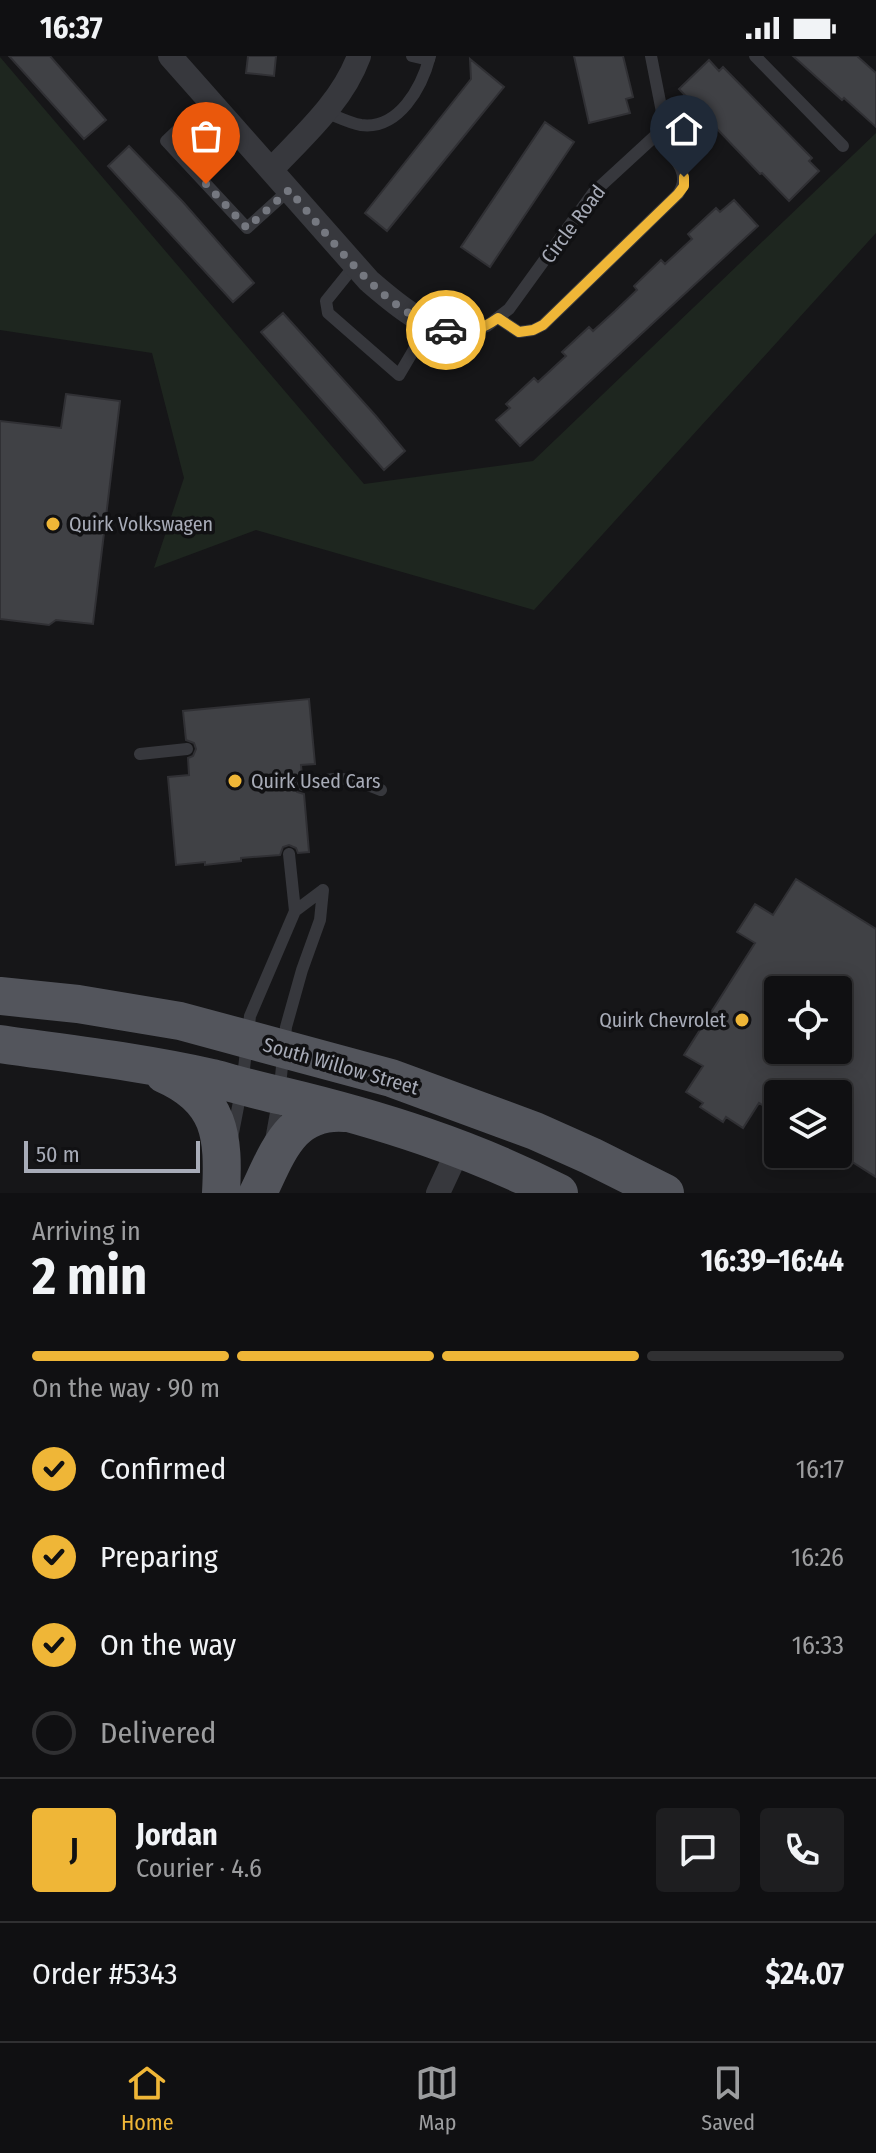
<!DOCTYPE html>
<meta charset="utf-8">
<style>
body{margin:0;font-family:"Fira Sans Condensed",sans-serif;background:#1e1e20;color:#f1f3f6;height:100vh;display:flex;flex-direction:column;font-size:30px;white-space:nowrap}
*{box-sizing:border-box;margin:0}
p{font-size:26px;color:#9c9d9f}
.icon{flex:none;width:44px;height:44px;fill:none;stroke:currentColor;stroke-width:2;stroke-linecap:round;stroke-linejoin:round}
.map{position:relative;height:1137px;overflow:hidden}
.side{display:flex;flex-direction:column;background:#101012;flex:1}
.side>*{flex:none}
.tools{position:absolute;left:764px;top:920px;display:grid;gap:16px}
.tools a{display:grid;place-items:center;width:88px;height:88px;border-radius:8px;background:#101012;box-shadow:0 4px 20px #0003,0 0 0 2px #303032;font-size:40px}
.scale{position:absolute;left:24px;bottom:20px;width:176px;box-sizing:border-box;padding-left:8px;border:4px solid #a8acb8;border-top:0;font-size:22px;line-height:28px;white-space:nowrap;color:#a8acb8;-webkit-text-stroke:6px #111113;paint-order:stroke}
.pin{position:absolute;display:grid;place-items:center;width:68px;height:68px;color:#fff;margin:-82px -34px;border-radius:50% 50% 50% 0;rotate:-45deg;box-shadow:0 0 8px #0007}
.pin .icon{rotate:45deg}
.courier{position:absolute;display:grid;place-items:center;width:80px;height:80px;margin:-40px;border:6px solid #efb637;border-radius:50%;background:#fff;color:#222;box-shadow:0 2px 10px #0007}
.headline em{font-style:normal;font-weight:700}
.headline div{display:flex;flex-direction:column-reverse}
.headline{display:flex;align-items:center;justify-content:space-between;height:136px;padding:0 32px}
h1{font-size:52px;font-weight:700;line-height:60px}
.bar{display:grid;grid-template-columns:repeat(4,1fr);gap:12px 8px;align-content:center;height:96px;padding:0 32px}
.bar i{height:10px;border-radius:6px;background:#303032}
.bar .selected{background:#efb637}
.bar p{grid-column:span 4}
.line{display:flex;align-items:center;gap:20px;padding:0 32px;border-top:2px solid #303032}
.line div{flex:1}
.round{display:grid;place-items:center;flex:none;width:84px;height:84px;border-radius:8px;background:#1e1e20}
ol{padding:0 32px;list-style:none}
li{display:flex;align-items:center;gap:24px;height:88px}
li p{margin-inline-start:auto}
li .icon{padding:8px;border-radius:50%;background:#efb637;color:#111;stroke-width:4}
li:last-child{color:#9c9d9f}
li i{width:44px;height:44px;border:4px solid #303032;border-radius:50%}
.status{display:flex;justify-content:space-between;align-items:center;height:56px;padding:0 40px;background:#101012;direction:ltr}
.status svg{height:22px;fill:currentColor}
.dock{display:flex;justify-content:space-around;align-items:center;height:112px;border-top:2px solid #303032;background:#101012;font-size:22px;color:#9c9d9f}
.dock a{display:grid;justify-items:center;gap:4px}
.dock .selected{color:#efb637}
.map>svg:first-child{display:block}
.green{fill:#1e261f}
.building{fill:#404145;stroke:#303034;stroke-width:2;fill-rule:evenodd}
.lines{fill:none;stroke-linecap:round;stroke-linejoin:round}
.lane{stroke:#37383d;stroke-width:12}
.street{stroke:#37383d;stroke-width:24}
.primary{stroke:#53555c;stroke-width:38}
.done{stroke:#757880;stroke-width:8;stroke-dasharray:0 14.4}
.route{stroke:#efb637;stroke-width:10}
.poi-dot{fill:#efb637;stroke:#111113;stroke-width:3}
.labels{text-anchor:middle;stroke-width:7;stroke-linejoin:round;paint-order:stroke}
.street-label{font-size:20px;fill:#a8acb8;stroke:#111113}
.poi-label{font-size:20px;fill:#a8acb8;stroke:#111113;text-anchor:start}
</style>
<div class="status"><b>16:37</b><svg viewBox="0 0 49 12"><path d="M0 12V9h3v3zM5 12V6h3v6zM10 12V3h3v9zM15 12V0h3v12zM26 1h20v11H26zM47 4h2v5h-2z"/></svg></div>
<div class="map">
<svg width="876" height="1137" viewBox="0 0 876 1137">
<rect width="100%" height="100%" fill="#161618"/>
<path class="green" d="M 0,1 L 364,428 L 533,405 L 876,77 L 876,177 L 534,554 L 256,474 L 154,512 L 184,422 L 152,297 L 0,274 Z"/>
<path class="building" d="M 9,0 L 50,0 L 106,64 L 84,83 Z
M 248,0 L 276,0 L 274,20 L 246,17 Z
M 574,0 L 623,0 L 633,41 L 626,43 L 630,57 L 589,67 Z
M 793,0 L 857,0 L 876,17 L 876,71 L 844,42 L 842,44 Z
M 470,3 L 504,31 L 387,175 L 365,157 L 471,23 Z
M 709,4 L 719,15 L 723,11 L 812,102 L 809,105 L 819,115 L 789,145 L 762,117 L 760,118 L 679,33 Z
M 545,66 L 574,86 L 490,211 L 461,191 Z
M 129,90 L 183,146 L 254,227 L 233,246 L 108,110 Z
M 734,144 L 758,170 L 520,390 L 496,364 L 510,352 L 506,348 L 534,322 L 538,326 L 566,300 L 562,296 L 589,271 L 593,275 L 615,255 L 637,234 L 634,230 L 661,204 L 665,208 L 692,183 L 688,178 L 716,152 L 720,156 Z
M 283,257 L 375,359 L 405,395 L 384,414 L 261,276 Z
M 66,338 L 120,345 L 93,568 L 56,564 L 49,569 L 0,563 L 0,365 L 61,372 Z
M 309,643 L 315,708 L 301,709 L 302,720 L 296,723 L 294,730 L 297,736 L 304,738 L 309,796 L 298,797 L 296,792 L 289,789 L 283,791 L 280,799 L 241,802 L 241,805 L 205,809 L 205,806 L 176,809 L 168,721 L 189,719 L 188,702 L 193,700 L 196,693 L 194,687 L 186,684 L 183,655 Z
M 796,823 L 876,873 L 876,1121 L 838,1097 L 838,1038 L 778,1038 L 778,1059 L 759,1047 L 743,1072 L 726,1061 L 723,1066 L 700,1051 L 703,1047 L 686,1036 L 703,1010 L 684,999 L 755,887 L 737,876 L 755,848 L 773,859 ZM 778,934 L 838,934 L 838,994 L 778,994 Z"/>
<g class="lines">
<path class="lane" d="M 412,0 L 429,4
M 755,0 L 843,90
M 209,44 L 166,85 L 247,172 L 289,134
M 325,56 C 336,60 349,67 361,69 C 399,74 422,31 430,0
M 355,209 L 326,245 L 328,257 L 399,319 L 429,268
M 498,262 L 519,276 L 533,274 L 543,269 L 678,138 C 694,115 669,97 655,80
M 464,277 L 487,270 L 509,253 L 593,137 L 655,80 L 661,70 L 663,61 L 651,0
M 140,698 L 187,693
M 303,729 C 342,720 343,720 381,734
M 289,798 L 295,855
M 232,1082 L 242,1030 L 250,960 L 295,855 L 323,834
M 271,1084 L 279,1040 L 286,971 L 302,914 L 320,864 L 323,834"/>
<path class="street" d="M 170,0 L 369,225 C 398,250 424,273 464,277
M 271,114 C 304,79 342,46 359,0
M 438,1137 L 459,1092"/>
<path class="primary" d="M 0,940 L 78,948 L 180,965 L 391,1022 L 535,1075 L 591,1100 L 665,1137
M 0,988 C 70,998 142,1006 212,1022 C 235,1028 259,1035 283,1040 C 379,1063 471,1092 559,1137
M 164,1018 C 221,1043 224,1080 221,1137
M 258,1137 C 278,1096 291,1053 345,1057"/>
</g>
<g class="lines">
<path class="done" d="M 206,128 L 247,172 L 289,134 C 331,182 383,257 446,274"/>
<path class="route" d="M 446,274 C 467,279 481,274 498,262 L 519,276 L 533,274 L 543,269 L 678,138 L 684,130 L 684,121"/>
</g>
<g class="poi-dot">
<circle cx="53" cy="468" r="8"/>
<circle cx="235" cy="725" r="8"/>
<circle cx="742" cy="964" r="8"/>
</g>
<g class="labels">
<g class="street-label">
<text transform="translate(573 168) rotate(-53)" y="7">Circle Road</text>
<text transform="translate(341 1010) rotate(16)" y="7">South Willow Street</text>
</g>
<g class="poi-label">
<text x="69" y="475">Quirk Volkswagen</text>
<text x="251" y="732">Quirk Used Cars</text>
<text x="726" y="971" text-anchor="end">Quirk Chevrolet</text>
</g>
</g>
</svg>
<div class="tools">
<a><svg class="icon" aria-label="locate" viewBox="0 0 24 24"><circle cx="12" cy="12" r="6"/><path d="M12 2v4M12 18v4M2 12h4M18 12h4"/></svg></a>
<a><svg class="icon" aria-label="layers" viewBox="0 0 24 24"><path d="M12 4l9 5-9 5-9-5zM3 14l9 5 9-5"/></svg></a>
</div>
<div class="scale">50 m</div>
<div class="pin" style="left:206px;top:128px;background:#ea580c"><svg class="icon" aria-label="bag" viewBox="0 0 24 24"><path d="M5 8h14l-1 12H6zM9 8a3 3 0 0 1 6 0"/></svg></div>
<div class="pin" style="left:684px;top:121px;background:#1f2937"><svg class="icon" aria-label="home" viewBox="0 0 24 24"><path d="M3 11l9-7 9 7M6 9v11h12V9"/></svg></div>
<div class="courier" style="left:446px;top:274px"><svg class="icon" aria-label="car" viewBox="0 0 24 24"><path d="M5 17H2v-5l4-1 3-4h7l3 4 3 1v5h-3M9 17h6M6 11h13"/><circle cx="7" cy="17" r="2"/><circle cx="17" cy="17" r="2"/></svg></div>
</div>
<section class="side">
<div class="headline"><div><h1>2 min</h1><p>Arriving in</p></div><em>16:39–16:44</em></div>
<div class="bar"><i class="selected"></i><i class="selected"></i><i class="selected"></i><i></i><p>On the way · 90 m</p></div>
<ol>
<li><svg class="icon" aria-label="check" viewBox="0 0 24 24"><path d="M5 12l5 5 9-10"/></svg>Confirmed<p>16:17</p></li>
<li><svg class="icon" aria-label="check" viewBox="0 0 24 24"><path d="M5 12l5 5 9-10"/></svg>Preparing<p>16:26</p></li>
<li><svg class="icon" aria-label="check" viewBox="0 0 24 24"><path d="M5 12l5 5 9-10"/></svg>On the way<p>16:33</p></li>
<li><i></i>Delivered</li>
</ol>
<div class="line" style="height:144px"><b class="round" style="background:#efb637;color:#111">J</b><div><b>Jordan</b><p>Courier · 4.6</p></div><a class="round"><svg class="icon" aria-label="chat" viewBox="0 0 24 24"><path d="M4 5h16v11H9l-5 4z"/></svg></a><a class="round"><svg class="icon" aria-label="phone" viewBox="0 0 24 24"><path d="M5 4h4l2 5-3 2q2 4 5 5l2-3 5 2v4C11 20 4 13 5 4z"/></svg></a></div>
<div class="line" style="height:104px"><div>Order #5343</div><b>$24.07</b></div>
</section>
<nav class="dock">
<a class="selected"><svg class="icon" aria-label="home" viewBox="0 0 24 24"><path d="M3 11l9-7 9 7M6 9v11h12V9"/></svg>Home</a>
<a><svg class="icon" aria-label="map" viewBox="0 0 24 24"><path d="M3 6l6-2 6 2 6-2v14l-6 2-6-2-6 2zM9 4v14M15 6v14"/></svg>Map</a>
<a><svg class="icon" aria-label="saved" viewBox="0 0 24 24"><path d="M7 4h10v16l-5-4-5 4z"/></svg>Saved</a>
</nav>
